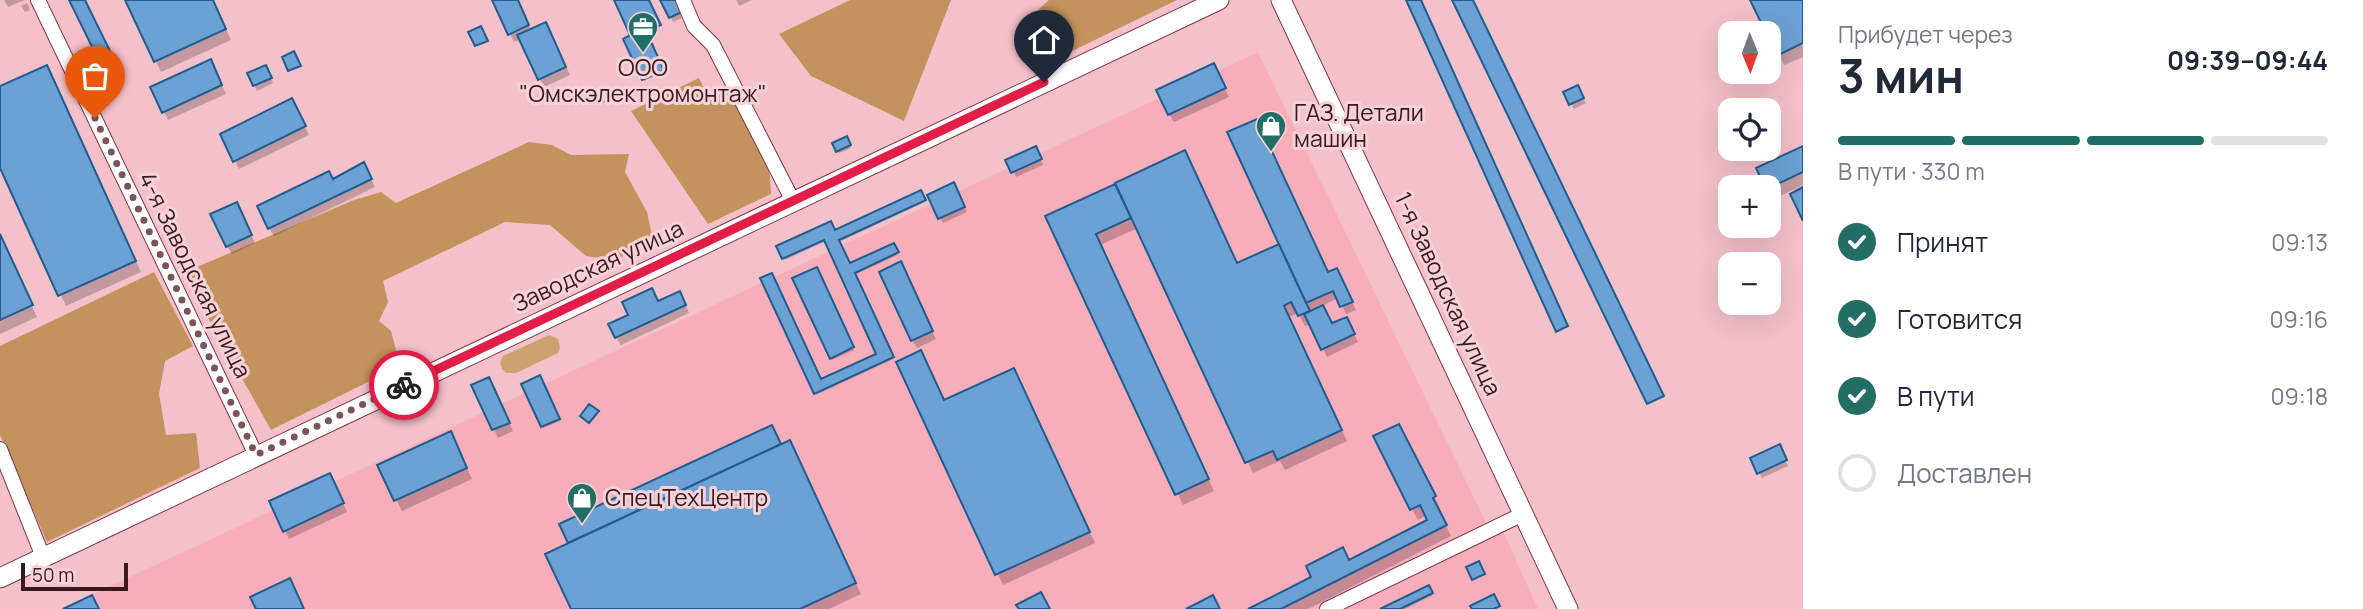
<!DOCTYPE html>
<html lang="ru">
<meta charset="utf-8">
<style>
body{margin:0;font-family:Manrope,sans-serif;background:#f2f2f3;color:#1f2937;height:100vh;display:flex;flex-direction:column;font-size:26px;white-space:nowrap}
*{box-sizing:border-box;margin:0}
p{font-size:23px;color:#747a83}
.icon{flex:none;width:38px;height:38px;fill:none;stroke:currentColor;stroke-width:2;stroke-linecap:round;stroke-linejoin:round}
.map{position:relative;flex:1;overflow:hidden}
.panel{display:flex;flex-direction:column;background:#fff;width:560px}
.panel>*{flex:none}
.needle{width:46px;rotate:179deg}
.tools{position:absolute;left:1718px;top:21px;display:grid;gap:14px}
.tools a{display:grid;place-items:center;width:63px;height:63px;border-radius:14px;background:#fff;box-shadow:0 7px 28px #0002;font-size:35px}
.scale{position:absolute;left:21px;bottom:18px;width:107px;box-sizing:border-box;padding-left:7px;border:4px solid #381920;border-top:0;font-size:19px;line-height:24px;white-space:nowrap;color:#381920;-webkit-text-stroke:5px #f6d2d8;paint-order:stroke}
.pin{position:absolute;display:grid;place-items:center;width:60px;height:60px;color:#fff;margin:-72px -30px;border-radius:50% 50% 50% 0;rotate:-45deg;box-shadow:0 0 7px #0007}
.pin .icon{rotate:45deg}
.courier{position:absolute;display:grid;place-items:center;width:70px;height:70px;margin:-35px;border:5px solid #e11d48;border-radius:50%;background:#fff;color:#222;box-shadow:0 2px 9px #0007}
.headline em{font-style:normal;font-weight:700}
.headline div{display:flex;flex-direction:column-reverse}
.headline{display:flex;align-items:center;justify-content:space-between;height:119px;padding:0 35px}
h1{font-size:46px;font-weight:700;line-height:52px}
.bar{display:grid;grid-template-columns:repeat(4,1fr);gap:10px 7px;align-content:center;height:84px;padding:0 35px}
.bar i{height:9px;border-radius:5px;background:#e0e1e3}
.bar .selected{background:#236d67}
.bar p{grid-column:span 4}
ol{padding:0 35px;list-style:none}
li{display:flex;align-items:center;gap:21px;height:77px}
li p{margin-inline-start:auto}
li .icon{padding:7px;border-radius:50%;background:#236d67;color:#fff;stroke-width:4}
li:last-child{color:#747a83}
li i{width:38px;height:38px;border:4px solid #e0e1e3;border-radius:50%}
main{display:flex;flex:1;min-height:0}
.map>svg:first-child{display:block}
.built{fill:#f8adbb}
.green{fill:#cea171}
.forest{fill:#c4925c}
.shadow{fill:#0003}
.building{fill:#6ba1d3;stroke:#205d8e;stroke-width:2}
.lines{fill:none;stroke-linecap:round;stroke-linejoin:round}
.street-casing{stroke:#7e3647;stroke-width:16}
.secondary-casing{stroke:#7e3647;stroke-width:21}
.street{stroke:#fff;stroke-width:14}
.secondary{stroke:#fff;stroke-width:19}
.done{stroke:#7a535b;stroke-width:7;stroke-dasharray:0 12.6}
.route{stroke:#e11d48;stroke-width:9}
.labels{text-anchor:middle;stroke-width:6;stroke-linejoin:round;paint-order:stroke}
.poi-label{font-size:23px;fill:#381920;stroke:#f6d2d8;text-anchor:start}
.street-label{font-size:23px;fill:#381920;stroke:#f6d2d8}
</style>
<main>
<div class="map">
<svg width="1803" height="609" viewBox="0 0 1803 609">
<rect width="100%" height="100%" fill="#f4c0c9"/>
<path class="built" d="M 1258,52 L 1492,535 L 1503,531 L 1538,609 L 61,609 Z"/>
<path class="green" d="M 549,335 L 558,339 L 560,348 L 558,353 L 516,373 L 506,373 C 500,368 499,363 503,356 Z"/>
<path class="forest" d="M 850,0 L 951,0 L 904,121 L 811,76 L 779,34 Z
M 1049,0 L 1177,0 L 1064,55 L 1039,9 Z
M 699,78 L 709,99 L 728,90 L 769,163 L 771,194 L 708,224 L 631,111 Z
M 529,142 L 552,145 L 571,155 L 629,154 L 625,172 L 647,212 L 653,241 L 615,260 L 586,256 L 550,225 L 505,222 L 383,281 L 388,302 L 379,321 L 391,331 L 396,350 L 384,374 L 271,430 L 183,273 L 354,200 L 381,192 L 396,203 Z
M 154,272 L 193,346 L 165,361 L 159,394 L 166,435 L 196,433 L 200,468 L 47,542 L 0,435 L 0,346 Z"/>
<path class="shadow" d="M 4,0 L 25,0 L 8,7 Z
M 127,0 L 213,0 L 231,40 L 161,72 Z
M 494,0 L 517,0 L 531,30 L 550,32 L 570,75 L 544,87 L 521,39 L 514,42 Z
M 616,0 L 648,0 L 660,27 L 646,33 L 664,72 L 644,81 L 625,39 L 632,36 Z
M 662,0 L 676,0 L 684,17 L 673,22 Z
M 736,0 L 752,0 L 739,6 Z
M 1752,0 L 1803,0 L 1803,57 L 1784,65 Z
M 27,3 L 30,10 L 25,12 L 21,6 Z
M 214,69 L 226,94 L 168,120 L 164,112 Z
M 268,72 L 273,83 L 257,91 L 249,74 Z
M 1218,73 L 1229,97 L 1174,122 L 1169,114 Z
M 52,78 L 141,272 L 66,306 L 0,164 L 0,88 Z
M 1581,92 L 1586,103 L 1574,109 L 1571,104 Z
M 296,109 L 309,135 L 239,169 L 222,135 Z
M 846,138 L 851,148 L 839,153 L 835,144 Z
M 1803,148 L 1803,185 L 1774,199 L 1769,187 Z
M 1184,152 L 1237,265 L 1328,274 L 1341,278 L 1356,310 L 1346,314 L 1338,298 L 1322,306 L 1332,325 L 1351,327 L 1358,342 L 1327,357 L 1311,324 L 1305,326 L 1298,313 L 1289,317 L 1347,441 L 1285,470 L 1280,461 L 1253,473 L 1138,228 L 1100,245 L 1214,491 L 1183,505 L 1048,217 Z
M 1038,153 L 1043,165 L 1016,177 L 1008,161 Z
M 368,172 L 375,187 L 274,236 L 269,228 Z
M 956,190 L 967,212 L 943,223 L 940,218 Z
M 920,192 L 925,202 L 839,242 L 849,265 L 893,245 L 898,255 L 854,275 L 893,359 L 816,395 L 763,279 L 821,381 L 878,355 L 826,241 L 785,260 L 778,247 L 834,232 Z
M 241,212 L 255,243 L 232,254 L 227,246 Z
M 0,236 L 37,317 L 0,334 Z
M 816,269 L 854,350 L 832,360 L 795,279 Z
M 905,272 L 936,339 L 917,348 L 912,340 Z
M 684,301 L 689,313 L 621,345 L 616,337 L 630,316 L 658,303 Z
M 899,362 L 944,402 L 1019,381 L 1095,543 L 1003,585 Z
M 539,377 L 560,421 L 543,428 L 523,385 Z
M 474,386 L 493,388 L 513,431 L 498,438 Z
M 1404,437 L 1440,508 L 1437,509 L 1451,536 L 1308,609 L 1252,609 L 1429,521 L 1427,515 L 1418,520 L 1412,509 Z
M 778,438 L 782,446 L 796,453 L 861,594 L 829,609 L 573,609 L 570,544 L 561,525 Z
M 456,444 L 472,479 L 402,511 L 379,466 Z
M 1782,452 L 1788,466 L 1762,478 L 1752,459 Z
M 334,483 L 347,512 L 289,539 L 285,531 Z
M 1428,587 L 1433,595 L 1405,609 L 1384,609 Z"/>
<path class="building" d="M 69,0 L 85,0 L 111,53 L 98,59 Z
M 125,0 L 213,0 L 226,29 L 154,62 Z
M 492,0 L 518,0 L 529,25 L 508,35 Z
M 614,0 L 649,0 L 661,25 L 646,31 L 664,70 L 642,80 L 623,39 L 630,35 Z
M 660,0 L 677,0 L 682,12 L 669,18 Z
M 1406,0 L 1421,0 L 1568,326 L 1556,332 Z
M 1452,0 L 1473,0 L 1664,396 L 1647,404 Z
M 1750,0 L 1803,0 L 1803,43 L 1776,56 L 1769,40 L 1769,33 L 1766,33 Z
M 546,22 L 566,67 L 538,80 L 517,35 Z
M 481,26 L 488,41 L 475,46 L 468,32 Z
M 294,51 L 301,66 L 288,71 L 282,57 Z
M 211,59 L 222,85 L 162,113 L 150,87 Z
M 1214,63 L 1226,88 L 1168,115 L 1156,90 Z
M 47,65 L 136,261 L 58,296 L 0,168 L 0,86 Z
M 266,65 L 272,78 L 253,86 L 247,73 Z
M 1578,85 L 1584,98 L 1569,105 L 1563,92 Z
M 607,89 L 611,98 L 601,103 L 597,93 Z
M 292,98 L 306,126 L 233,162 L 220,134 Z
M 1257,119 L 1328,272 L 1337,268 L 1353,302 L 1340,307 L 1333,291 L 1306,303 L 1227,132 Z
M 847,136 L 851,145 L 836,152 L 832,143 Z
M 1036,146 L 1042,159 L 1011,173 L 1005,160 Z
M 1803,146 L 1803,172 L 1769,188 L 1765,187 L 1756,168 Z
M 1185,150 L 1237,263 L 1279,244 L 1310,311 L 1298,316 L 1291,302 L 1284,306 L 1342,430 L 1277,460 L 1273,451 L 1245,463 L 1115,183 Z
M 364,162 L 372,179 L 268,229 L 257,206 L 329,171 L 333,179 Z
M 954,182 L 965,207 L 938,219 L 927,195 Z
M 1115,184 L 1131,218 L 1096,234 L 1209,479 L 1175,495 L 1045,216 Z
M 1803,187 L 1803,221 L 1790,194 Z
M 921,190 L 926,200 L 839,240 L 850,263 L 894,243 L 899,252 L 855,273 L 894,357 L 814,394 L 760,278 L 772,273 L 821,379 L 876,354 L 824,240 L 782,259 L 776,246 L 831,221 L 835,230 Z
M 237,202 L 252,235 L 226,247 L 210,214 Z
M 0,234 L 33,305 L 0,320 Z
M 901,261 L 933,331 L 911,341 L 879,272 Z
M 817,267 L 854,347 L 830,359 L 792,278 Z
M 652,288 L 658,301 L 680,291 L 686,305 L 615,338 L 608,324 L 628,315 L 622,302 Z
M 1323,305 L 1332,323 L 1347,317 L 1355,334 L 1321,350 L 1304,314 Z
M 921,350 L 944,400 L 1014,368 L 1090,532 L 995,575 L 896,362 Z
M 540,375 L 560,419 L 541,427 L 521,384 Z
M 489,377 L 510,423 L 492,430 L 471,385 Z
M 589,404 L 599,411 L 589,423 L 580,416 Z
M 1399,424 L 1436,496 L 1433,498 L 1447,525 L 1281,609 L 1248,609 L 1311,577 L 1306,566 L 1343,547 L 1349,560 L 1427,520 L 1420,505 L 1410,510 L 1373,436 Z
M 772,425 L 781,444 L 568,543 L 559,524 Z
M 451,431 L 467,468 L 394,501 L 377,465 Z
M 790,440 L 856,583 L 800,609 L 571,609 L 545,554 Z
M 1780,444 L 1787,460 L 1757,474 L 1750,458 Z
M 330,473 L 344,503 L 283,532 L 269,501 Z
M 1479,561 L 1485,574 L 1472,580 L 1466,567 Z
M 290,578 L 304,609 L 256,609 L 250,597 Z
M 1429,585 L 1433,593 L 1400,609 L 1380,609 Z
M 1041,592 L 1050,609 L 1019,609 L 1016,605 Z
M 1494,594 L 1500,606 L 1494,609 L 1472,609 L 1470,606 Z
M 92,595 L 99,609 L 63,609 Z
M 1213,595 L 1220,609 L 1186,609 Z"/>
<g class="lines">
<g class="street-casing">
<path id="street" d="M 38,0 L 256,455
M 683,0 L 694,26 L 713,45 L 793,201
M 0,449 L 43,557
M 1327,609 L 1523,514"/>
</g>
<g class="secondary-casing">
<path id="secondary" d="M 1281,0 L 1568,609
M 0,578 L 1219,0"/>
</g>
<use href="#street" class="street"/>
<use href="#secondary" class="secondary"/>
</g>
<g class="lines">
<path class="done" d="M 95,118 L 256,455 L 404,385"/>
<path class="route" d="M 404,385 L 1044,82"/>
</g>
<defs>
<g id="office-pin" transform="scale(1.575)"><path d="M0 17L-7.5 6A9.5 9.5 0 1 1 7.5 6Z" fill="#236d67" stroke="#f6d2d8"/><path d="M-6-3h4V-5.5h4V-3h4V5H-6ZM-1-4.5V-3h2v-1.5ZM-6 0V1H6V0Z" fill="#fff"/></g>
<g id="shop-pin" transform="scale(1.575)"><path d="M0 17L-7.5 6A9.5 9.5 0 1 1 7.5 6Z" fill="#236d67" stroke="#f6d2d8"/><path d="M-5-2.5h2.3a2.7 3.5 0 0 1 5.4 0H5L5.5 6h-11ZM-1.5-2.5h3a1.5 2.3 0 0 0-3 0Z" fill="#fff"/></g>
</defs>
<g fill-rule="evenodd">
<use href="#office-pin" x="643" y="27"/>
<use href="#shop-pin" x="1271" y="126"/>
<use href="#shop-pin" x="582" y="498"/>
</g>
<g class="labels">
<g class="poi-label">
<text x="643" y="76" text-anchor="middle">ООО<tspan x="643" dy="26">"Омскэлектромонтаж"</tspan></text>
<text x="1294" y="121">ГАЗ. Детали<tspan x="1294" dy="26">машин</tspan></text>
<text x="605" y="506">СпецТехЦентр</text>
</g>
<g class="street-label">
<text transform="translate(598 266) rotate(-25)" y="8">Заводская улица</text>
<text transform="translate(195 275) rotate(64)" y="8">4-я Заводская улица</text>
<text transform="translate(1448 294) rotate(65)" y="8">1-я Заводская улица</text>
</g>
</g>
</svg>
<div class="tools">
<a><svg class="needle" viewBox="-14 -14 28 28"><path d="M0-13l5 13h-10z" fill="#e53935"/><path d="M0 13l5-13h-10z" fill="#747a83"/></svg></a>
<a><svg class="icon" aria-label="locate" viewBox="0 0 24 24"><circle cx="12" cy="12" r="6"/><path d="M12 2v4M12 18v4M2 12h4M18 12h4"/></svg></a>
<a>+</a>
<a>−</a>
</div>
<div class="scale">50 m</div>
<div class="pin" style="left:95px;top:118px;background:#ea580c"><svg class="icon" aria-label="bag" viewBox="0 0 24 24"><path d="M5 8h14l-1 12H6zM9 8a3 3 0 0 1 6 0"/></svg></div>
<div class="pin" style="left:1044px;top:82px;background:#1f2937"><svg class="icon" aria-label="home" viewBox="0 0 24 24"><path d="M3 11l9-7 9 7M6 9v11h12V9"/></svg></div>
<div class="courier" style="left:404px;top:385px"><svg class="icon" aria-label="bike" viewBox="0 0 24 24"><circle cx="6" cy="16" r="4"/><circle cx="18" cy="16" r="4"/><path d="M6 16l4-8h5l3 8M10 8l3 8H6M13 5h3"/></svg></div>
</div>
<section class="panel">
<div class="headline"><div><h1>3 мин</h1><p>Прибудет через</p></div><em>09:39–09:44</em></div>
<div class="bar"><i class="selected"></i><i class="selected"></i><i class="selected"></i><i></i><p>В пути · 330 m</p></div>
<ol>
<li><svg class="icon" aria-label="check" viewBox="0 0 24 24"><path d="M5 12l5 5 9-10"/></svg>Принят<p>09:13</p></li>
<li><svg class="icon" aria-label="check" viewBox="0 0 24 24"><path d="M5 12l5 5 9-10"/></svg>Готовится<p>09:16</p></li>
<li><svg class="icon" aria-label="check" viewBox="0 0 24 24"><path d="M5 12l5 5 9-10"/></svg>В пути<p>09:18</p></li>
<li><i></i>Доставлен</li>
</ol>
</section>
</main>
